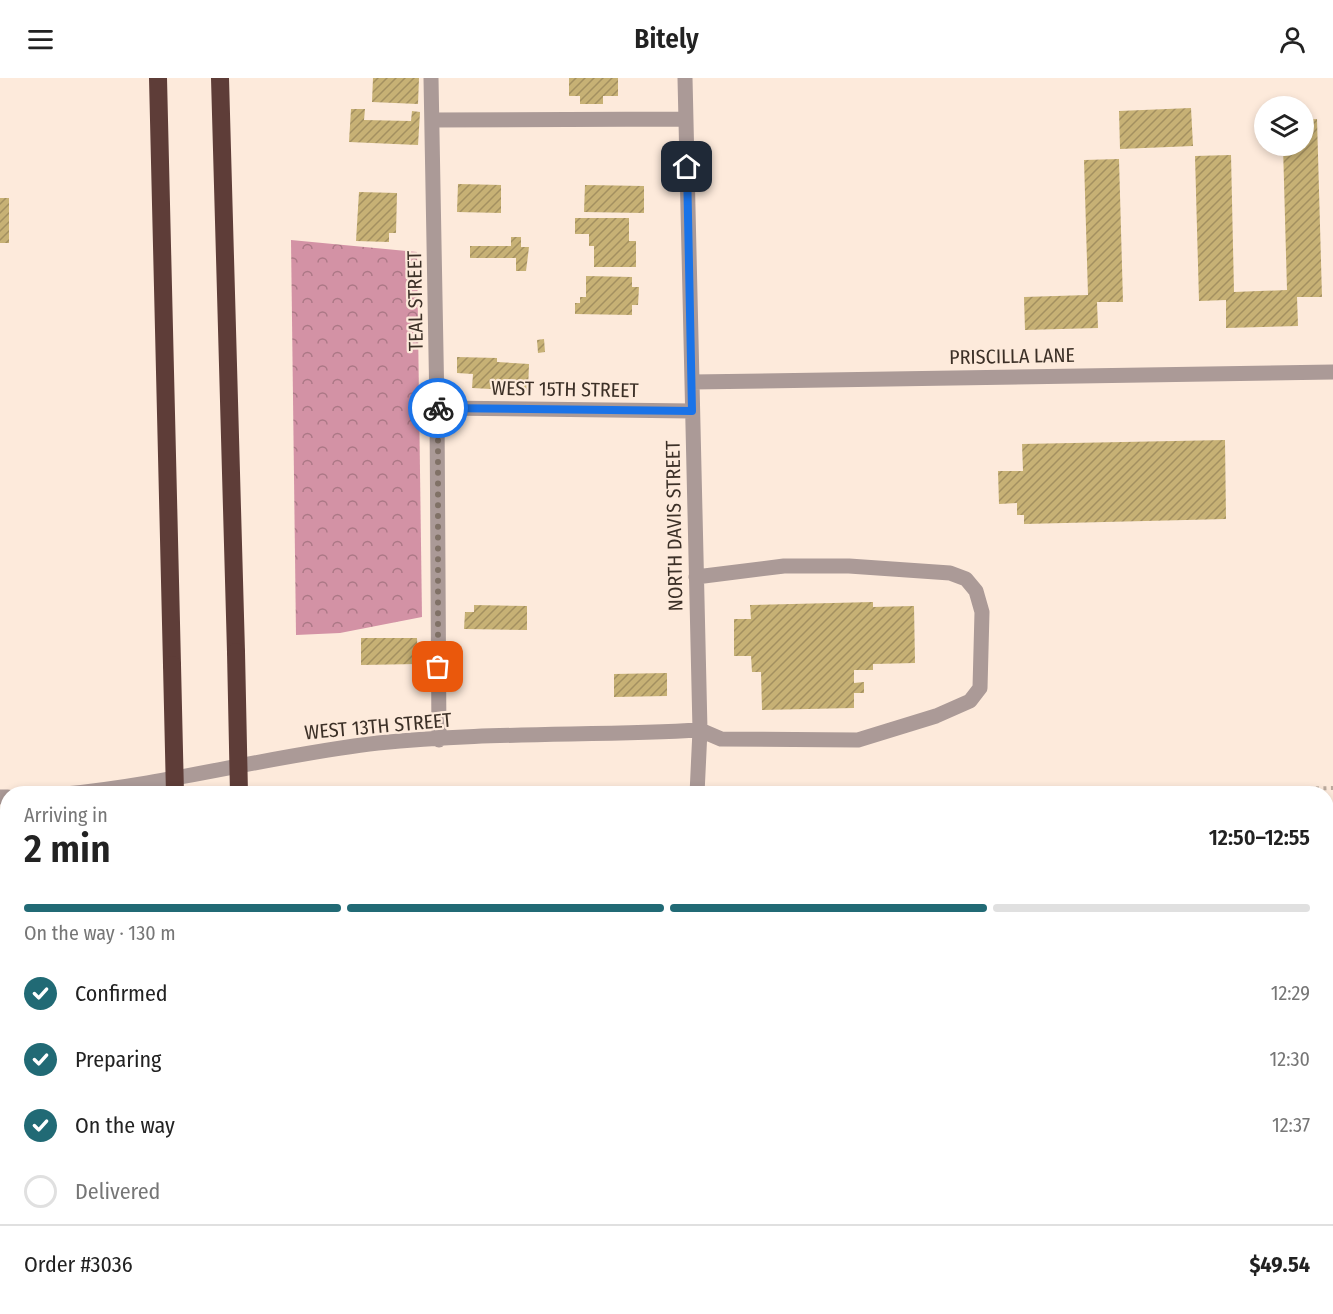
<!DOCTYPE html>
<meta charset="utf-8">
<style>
body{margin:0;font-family:"Fira Sans Condensed",sans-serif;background:#f6f6f6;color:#222;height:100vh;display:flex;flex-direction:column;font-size:22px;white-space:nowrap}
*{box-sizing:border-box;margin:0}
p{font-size:20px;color:#767676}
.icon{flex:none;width:33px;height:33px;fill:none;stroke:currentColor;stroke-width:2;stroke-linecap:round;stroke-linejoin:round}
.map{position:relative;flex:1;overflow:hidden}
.panel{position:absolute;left:0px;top:708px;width:1334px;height:528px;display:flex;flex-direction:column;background:#fff;border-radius:24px 24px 0 0;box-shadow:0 3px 9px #0003}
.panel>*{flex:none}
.fabs{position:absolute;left:1254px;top:18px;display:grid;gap:12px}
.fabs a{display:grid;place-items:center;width:60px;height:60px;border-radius:50%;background:#fff;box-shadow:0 3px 9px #0003;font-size:30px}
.pin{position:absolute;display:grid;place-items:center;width:51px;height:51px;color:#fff;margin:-26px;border-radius:12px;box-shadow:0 3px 9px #0006}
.courier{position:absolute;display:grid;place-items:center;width:60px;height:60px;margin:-30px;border:4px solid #1a73e8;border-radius:50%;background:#fff;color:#222;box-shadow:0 2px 8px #0007}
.head em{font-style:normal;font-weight:600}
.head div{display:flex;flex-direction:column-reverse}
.head{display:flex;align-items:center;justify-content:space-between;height:102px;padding:0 24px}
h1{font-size:39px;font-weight:600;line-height:45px}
.bar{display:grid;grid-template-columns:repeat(4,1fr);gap:9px 6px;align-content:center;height:72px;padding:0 24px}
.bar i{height:8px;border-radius:4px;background:#e0e0e0}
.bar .active{background:#216a75}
.bar p{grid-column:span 4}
.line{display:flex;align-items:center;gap:15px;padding:0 24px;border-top:2px solid #e0e0e0}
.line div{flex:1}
ol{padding:0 24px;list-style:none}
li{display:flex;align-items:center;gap:18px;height:66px}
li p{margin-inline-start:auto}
li .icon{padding:6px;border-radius:50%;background:#216a75;color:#fff;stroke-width:4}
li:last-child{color:#767676}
li i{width:33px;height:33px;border:3px solid #e0e0e0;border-radius:50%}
header{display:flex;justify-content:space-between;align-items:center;height:78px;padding:0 24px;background:#fff;font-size:27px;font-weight:600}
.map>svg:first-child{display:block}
.forest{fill:url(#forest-crowns)}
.building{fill:url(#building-hatch)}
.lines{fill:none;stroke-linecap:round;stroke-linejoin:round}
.path{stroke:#bbaa9d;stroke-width:4;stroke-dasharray:3 4.5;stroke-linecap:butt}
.minor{stroke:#ab9a97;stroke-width:15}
.highway{stroke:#5e3d38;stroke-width:18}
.highway-bridge{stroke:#5e3d38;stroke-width:18}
.done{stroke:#807166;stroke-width:6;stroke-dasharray:0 10.8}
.route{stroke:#1a73e8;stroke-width:8}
.labels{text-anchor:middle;stroke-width:4.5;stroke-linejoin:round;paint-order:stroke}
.street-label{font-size:20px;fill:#3c3027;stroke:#fdeadb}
</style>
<header><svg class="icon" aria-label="menu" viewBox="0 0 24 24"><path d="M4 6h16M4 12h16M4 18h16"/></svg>Bitely<svg class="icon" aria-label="person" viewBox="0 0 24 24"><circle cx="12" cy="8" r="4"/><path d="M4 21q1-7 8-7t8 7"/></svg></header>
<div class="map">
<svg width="1333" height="1236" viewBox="0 0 1333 1236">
<defs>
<pattern id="forest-crowns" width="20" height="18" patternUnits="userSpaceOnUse" patternTransform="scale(1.5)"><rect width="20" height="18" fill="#d392a5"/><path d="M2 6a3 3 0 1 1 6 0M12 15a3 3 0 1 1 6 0" fill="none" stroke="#ac7886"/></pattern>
<pattern id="building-hatch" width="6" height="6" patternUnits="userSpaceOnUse" patternTransform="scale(1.5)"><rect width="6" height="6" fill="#c7b175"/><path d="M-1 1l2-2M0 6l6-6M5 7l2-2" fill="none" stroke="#a39060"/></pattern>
</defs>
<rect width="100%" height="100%" fill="#fdeadb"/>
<path class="forest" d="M 291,162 L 417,174 L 422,539 L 340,555 L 296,557 Z"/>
<path class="building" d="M 373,0 L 419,0 L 418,26 L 372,24 Z
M 569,0 L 618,0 L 618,18 L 603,18 L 603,26 L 580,26 L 580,18 L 569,18 Z
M 1191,30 L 1193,68 L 1120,71 L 1119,33 Z
M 351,31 L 365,31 L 364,42 L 411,43 L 412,33 L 420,34 L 418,67 L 349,64 Z
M 1317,41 L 1322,219 L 1297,219 L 1298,248 L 1226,250 L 1226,222 L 1199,223 L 1195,78 L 1231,77 L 1234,214 L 1287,212 L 1283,68 L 1304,68 L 1304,42 Z
M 1119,81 L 1123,224 L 1097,224 L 1098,250 L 1025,252 L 1024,219 L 1088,217 L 1084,82 Z
M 458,106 L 501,107 L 501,135 L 457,134 Z
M 585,107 L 644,108 L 644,135 L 584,134 Z
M 359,114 L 397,115 L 396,155 L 389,155 L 389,164 L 356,163 Z
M 0,120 L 9,120 L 9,165 L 0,165 Z
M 575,140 L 629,140 L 629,163 L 636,163 L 636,189 L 594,189 L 594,168 L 589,168 L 589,156 L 575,156 Z
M 511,159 L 521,159 L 521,169 L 529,169 L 526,193 L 516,193 L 516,180 L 470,180 L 470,168 L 511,168 Z
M 586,198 L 632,199 L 632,209 L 639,209 L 638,227 L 632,227 L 632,237 L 575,236 L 575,225 L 580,225 L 580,219 L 586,219 Z
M 544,261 L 545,274 L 538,275 L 537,262 Z
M 457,279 L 497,280 L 497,284 L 529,286 L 528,313 L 472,310 L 473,296 L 457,295 Z
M 1225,362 L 1226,441 L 1024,446 L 1024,437 L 1017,437 L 1017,425 L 999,426 L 998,393 L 1023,393 L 1022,366 Z
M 873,524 L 873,529 L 914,528 L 915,585 L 873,586 L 873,592 L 854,592 L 854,605 L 864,604 L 864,615 L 854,615 L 854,630 L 762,632 L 761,594 L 752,594 L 751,578 L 734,578 L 734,541 L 751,541 L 750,527 Z
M 474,527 L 527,528 L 527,552 L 464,551 L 465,534 L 474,534 Z
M 361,560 L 417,560 L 418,586 L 361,587 Z
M 667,595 L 667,618 L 614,619 L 614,596 Z
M 1326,783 L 1333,783 L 1333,840 L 1326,840 Z
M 1326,905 L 1333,905 L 1333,938 L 1326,938 Z
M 1326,960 L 1333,960 L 1333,993 L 1326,993 Z
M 8,1005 L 8,1066 L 0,1054 L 0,1010 Z
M 1326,1043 L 1333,1043 L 1333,1078 L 1326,1078 Z
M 51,1228 L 56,1236 L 33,1236 L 43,1230 Z
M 575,1228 L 628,1228 L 628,1232 L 575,1232 Z"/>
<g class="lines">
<path class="path" d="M 1091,716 L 1333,710
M 0,810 L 8,807"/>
<path class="minor" d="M 431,0 L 437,330 L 439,662
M 685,0 L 700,652 L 697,716
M 433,42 L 686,41
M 692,304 L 1333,294
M 437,330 L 692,333
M 65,716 C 170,706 273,677 378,665 C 484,654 593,658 700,652 L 721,661 L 858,662 L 936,638 L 970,623 L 980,610 L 982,534 L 976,513 L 966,501 L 950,495 L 849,488 L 784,488 L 696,499
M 0,719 L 8,719
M 1326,868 L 1333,868
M 0,968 L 8,963
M 1326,1010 L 1333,1010
M 1326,1117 L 1333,1117
M 0,1203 L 8,1199
M 365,1228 L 365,1236
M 679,1228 L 679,1236
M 962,1228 L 962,1236
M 1246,1228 L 1246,1236"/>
<path class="highway" d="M 158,0 L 172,587
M 220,0 L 236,574
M 249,1228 L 249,1236
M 178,1236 L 179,1228"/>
<path class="highway-bridge" d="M 236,574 L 239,716
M 172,587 L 175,716"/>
</g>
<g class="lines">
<path class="done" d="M 438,330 L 438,589"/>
<path class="route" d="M 438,330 L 692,333 L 687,89"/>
</g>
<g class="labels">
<g class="street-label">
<text transform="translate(415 223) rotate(-91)" y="7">TEAL STREET</text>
<text transform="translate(1012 278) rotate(-1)" y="7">PRISCILLA LANE</text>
<text transform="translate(565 311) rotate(1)" y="7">WEST 15TH STREET</text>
<text transform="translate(674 448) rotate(-91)" y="7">NORTH DAVIS STREET</text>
<text transform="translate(378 648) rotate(-5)" y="7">WEST 13TH STREET</text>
</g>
</g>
</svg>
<div class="fabs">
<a><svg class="icon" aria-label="layers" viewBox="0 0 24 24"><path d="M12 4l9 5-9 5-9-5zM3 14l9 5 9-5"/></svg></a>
</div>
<div class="pin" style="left:438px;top:589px;background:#ea580c"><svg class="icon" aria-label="bag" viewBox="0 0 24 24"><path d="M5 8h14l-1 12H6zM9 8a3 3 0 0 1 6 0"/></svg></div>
<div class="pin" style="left:687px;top:89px;background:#1f2937"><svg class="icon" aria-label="home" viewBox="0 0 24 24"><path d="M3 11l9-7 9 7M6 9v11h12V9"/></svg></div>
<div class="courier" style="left:438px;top:330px"><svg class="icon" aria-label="bike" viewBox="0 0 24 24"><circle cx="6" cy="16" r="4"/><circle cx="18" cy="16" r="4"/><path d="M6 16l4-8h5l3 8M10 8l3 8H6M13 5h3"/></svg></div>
<section class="panel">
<div class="head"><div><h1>2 min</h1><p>Arriving in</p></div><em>12:50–12:55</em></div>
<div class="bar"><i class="active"></i><i class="active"></i><i class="active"></i><i></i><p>On the way · 130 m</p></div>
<ol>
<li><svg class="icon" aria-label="check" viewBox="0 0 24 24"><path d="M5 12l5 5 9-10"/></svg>Confirmed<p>12:29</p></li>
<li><svg class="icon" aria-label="check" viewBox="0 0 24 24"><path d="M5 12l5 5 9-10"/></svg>Preparing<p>12:30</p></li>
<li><svg class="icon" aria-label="check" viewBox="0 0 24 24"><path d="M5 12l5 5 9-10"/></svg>On the way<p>12:37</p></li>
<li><i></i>Delivered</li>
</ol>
<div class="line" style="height:78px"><div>Order #3036</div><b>$49.54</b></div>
</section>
</div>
